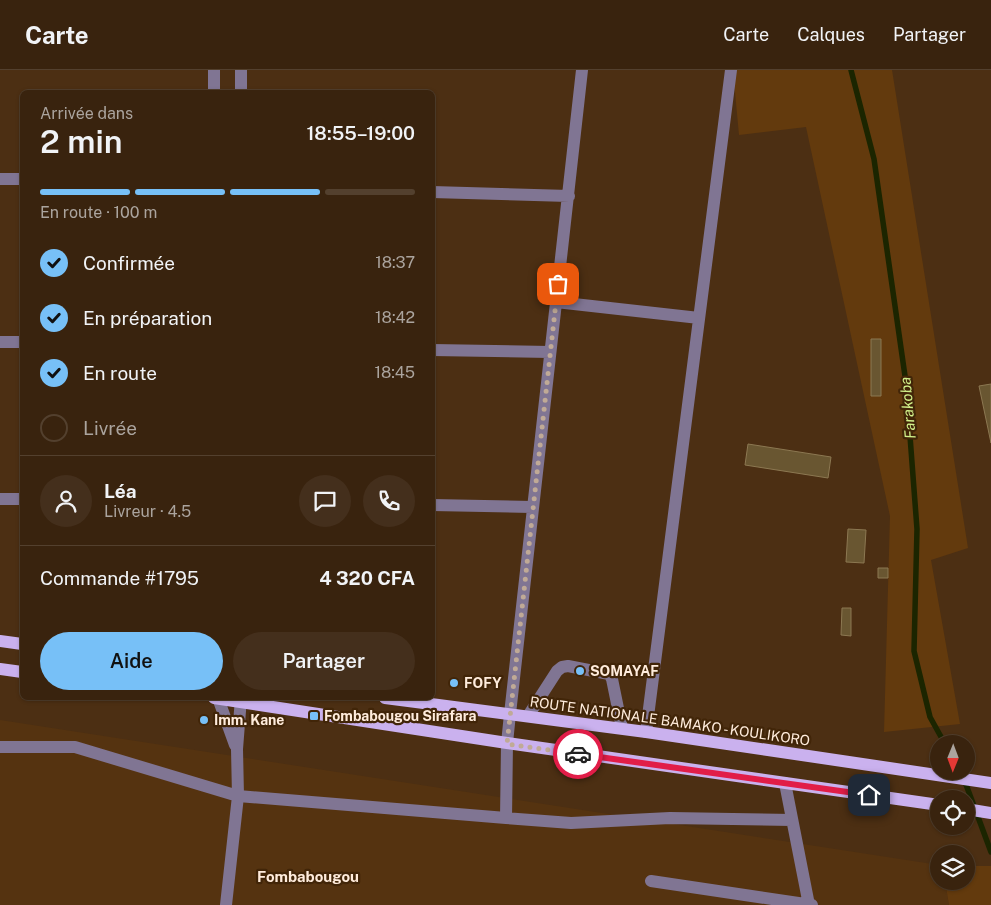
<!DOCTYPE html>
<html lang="fr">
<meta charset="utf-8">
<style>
body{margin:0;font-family:"Public Sans",sans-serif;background:#442f1c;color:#f1f3f6;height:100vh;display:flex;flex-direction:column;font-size:19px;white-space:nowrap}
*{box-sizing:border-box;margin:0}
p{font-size:16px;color:#aba49e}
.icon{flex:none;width:28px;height:28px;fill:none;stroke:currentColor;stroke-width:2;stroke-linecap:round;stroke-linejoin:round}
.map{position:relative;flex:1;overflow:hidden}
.sheet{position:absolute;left:20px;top:20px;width:415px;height:610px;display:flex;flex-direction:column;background:#39230e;border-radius:8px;box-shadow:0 1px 4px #0004,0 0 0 1px #53402e}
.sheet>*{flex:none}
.needle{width:32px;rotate:181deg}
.buttons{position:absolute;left:930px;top:665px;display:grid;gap:10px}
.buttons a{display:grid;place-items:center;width:45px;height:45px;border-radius:50%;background:#39230e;box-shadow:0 1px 4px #0004,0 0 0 1px #53402e;font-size:25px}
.pin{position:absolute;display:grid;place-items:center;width:42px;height:42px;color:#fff;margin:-21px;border-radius:10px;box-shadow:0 2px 8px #0006}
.courier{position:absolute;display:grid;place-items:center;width:50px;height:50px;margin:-25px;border:4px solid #e11d48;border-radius:50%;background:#fff;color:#222;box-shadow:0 1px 6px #0007}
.headline em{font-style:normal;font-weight:600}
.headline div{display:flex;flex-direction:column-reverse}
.headline{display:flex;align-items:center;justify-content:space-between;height:85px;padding:0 20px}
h1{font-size:32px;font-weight:600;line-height:38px}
.bar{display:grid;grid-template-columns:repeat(4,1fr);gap:8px 5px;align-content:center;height:60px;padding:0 20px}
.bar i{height:6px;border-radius:4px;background:#53402e}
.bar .selected{background:#77c0f7}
.bar p{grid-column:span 4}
.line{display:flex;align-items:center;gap:12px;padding:0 20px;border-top:1px solid #53402e}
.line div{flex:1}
.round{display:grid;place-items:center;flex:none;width:52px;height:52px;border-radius:26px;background:#442f1c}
ol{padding:0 20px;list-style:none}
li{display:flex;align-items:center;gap:15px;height:55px}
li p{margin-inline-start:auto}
li .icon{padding:5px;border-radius:50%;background:#77c0f7;color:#111;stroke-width:4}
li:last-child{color:#aba49e}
li i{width:28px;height:28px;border:2px solid #53402e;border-radius:50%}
.cta{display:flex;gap:10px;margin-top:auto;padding:10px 20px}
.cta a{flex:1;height:58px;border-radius:30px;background:#77c0f7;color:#111;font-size:20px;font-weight:600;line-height:58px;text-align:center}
.cta a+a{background:#442f1c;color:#f1f3f6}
header{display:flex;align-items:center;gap:30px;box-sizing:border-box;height:70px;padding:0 25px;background:#39230e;border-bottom:1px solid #53402e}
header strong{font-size:24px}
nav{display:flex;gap:28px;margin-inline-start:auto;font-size:18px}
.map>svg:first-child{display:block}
.built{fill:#553310}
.green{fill:#633a0d}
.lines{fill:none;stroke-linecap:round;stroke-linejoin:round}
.stream{stroke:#1b2500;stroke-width:5.5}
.building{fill:#695631;stroke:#8c7852}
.minor{stroke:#807593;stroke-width:12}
.major{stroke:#cab1ee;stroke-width:12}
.done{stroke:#c0aa96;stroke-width:5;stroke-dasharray:0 9}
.route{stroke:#e11d48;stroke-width:6}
.poi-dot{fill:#77c0f7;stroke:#412508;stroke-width:2}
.labels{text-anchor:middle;stroke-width:4.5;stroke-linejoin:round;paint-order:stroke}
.poi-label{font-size:14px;font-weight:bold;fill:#ffecdc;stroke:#412508;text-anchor:start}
.street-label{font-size:14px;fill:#ffecdc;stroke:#412508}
.water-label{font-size:15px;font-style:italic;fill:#d2f18a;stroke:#412508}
.neighbourhood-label{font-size:15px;font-weight:bold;fill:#ffecdc;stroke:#412508}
</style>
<header>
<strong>Carte</strong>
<nav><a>Carte</a><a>Calques</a><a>Partager</a></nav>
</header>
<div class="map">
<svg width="991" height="835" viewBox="0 0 991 835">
<rect width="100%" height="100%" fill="#4c2f13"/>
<path class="built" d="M 0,650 L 939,795 L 939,811 L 945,811 L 949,835 L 0,835 Z"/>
<path class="green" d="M 733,0 L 892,0 L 968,478 L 931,490 L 960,654 L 884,662 L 890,446 L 806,57 L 739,65 Z
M 966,796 L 991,796 L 991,835 L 949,835 L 945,811 L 966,811 Z"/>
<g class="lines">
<path class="stream" d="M 851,0 L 874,89 L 906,313 L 917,459 L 914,581 L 930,647 L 945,674
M 961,701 L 991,782"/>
</g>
<path class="building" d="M 871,269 L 881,269 L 881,326 L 871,326 Z
M 991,314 L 991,373 L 979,316 Z
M 748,374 L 831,387 L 828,408 L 745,395 Z
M 848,459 L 866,460 L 864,493 L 846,492 Z
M 878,498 L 888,498 L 888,508 L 878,508 Z
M 842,538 L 851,538 L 851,566 L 841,565 Z"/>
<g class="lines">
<path class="minor" d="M 214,22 L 214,0
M 241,22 L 241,0
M 0,109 L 22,109
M 432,122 L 569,126
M 556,232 L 699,248
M 0,272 L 22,272
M 432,280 L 550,282
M 0,429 L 22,429
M 432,435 L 532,437
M 218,628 L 235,675
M 528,646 L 557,601 L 562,597 L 568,596 L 609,604 L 612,609 L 622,658
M 646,662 L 731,0
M 0,677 L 75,677 L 238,726 L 506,748 L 507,673 L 510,644 L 582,0
M 785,713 L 809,835
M 506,748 L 571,753 L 670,748 L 792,750
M 651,811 L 812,835
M 226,835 L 238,726 L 237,679 L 241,628"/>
<path class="major" d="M 0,571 L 22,574
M 0,599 L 22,602
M 214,628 L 507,673 L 939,735
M 385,628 L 646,662 L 991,713
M 966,739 L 991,743"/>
</g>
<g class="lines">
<path class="done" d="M 558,214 L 507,674 L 578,684"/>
<path class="route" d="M 578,684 L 869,725"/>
</g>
<g class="poi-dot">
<circle cx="580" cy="601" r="5"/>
<circle cx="454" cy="613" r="5"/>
<rect x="309" y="641" width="10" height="10" rx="2.5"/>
<circle cx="204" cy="650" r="5"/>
</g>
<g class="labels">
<g class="poi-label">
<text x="590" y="606">SOMAYAF</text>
<text x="464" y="618">FOFY</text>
<text x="324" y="651">Fombabougou Sirafara</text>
<text x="214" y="655">Imm. Kane</text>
</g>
<g class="street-label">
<text transform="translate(670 651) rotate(8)" y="5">ROUTE NATIONALE BAMAKO - KOULIKORO</text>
</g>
<g class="water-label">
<text transform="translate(908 338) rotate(-95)" y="5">Farakoba</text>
</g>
<g class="neighbourhood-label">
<text x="308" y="812">Fombabougou</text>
</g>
</g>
</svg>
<div class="buttons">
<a><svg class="needle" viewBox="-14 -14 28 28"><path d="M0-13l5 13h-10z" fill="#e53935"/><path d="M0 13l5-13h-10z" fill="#aba49e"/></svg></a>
<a><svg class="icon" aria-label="locate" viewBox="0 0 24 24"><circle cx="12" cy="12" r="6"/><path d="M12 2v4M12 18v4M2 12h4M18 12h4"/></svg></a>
<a><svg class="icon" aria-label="layers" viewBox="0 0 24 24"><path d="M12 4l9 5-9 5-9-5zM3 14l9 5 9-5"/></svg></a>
</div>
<div class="pin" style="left:558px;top:214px;background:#ea580c"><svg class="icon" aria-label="bag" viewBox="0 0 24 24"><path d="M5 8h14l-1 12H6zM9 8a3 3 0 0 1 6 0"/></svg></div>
<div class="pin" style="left:869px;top:725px;background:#1f2937"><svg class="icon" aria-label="home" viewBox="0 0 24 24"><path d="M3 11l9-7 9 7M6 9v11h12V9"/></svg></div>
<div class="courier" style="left:578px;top:684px"><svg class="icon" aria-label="car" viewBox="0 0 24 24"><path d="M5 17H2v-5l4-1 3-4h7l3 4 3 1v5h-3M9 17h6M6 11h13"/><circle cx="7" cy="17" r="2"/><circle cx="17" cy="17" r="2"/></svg></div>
<section class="sheet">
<div class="headline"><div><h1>2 min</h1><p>Arrivée dans</p></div><em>18:55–19:00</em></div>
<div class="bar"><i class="selected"></i><i class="selected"></i><i class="selected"></i><i></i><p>En route · 100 m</p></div>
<ol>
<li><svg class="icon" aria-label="check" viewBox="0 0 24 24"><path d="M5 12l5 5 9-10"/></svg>Confirmée<p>18:37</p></li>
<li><svg class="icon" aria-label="check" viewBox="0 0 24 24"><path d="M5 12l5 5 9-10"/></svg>En préparation<p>18:42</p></li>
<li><svg class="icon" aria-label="check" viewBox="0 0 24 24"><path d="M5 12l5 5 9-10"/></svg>En route<p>18:45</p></li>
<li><i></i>Livrée</li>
</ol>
<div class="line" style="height:90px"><a class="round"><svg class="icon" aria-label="person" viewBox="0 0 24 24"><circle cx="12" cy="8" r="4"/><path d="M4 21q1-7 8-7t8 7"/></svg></a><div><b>Léa</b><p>Livreur · 4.5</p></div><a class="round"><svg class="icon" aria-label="chat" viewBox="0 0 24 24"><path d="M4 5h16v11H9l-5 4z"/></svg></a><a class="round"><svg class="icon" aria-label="phone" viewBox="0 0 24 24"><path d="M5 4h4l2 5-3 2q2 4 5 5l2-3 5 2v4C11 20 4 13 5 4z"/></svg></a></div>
<div class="line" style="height:65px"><div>Commande #1795</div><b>4 320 CFA</b></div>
<div class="cta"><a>Aide</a><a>Partager</a></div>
</section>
</div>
